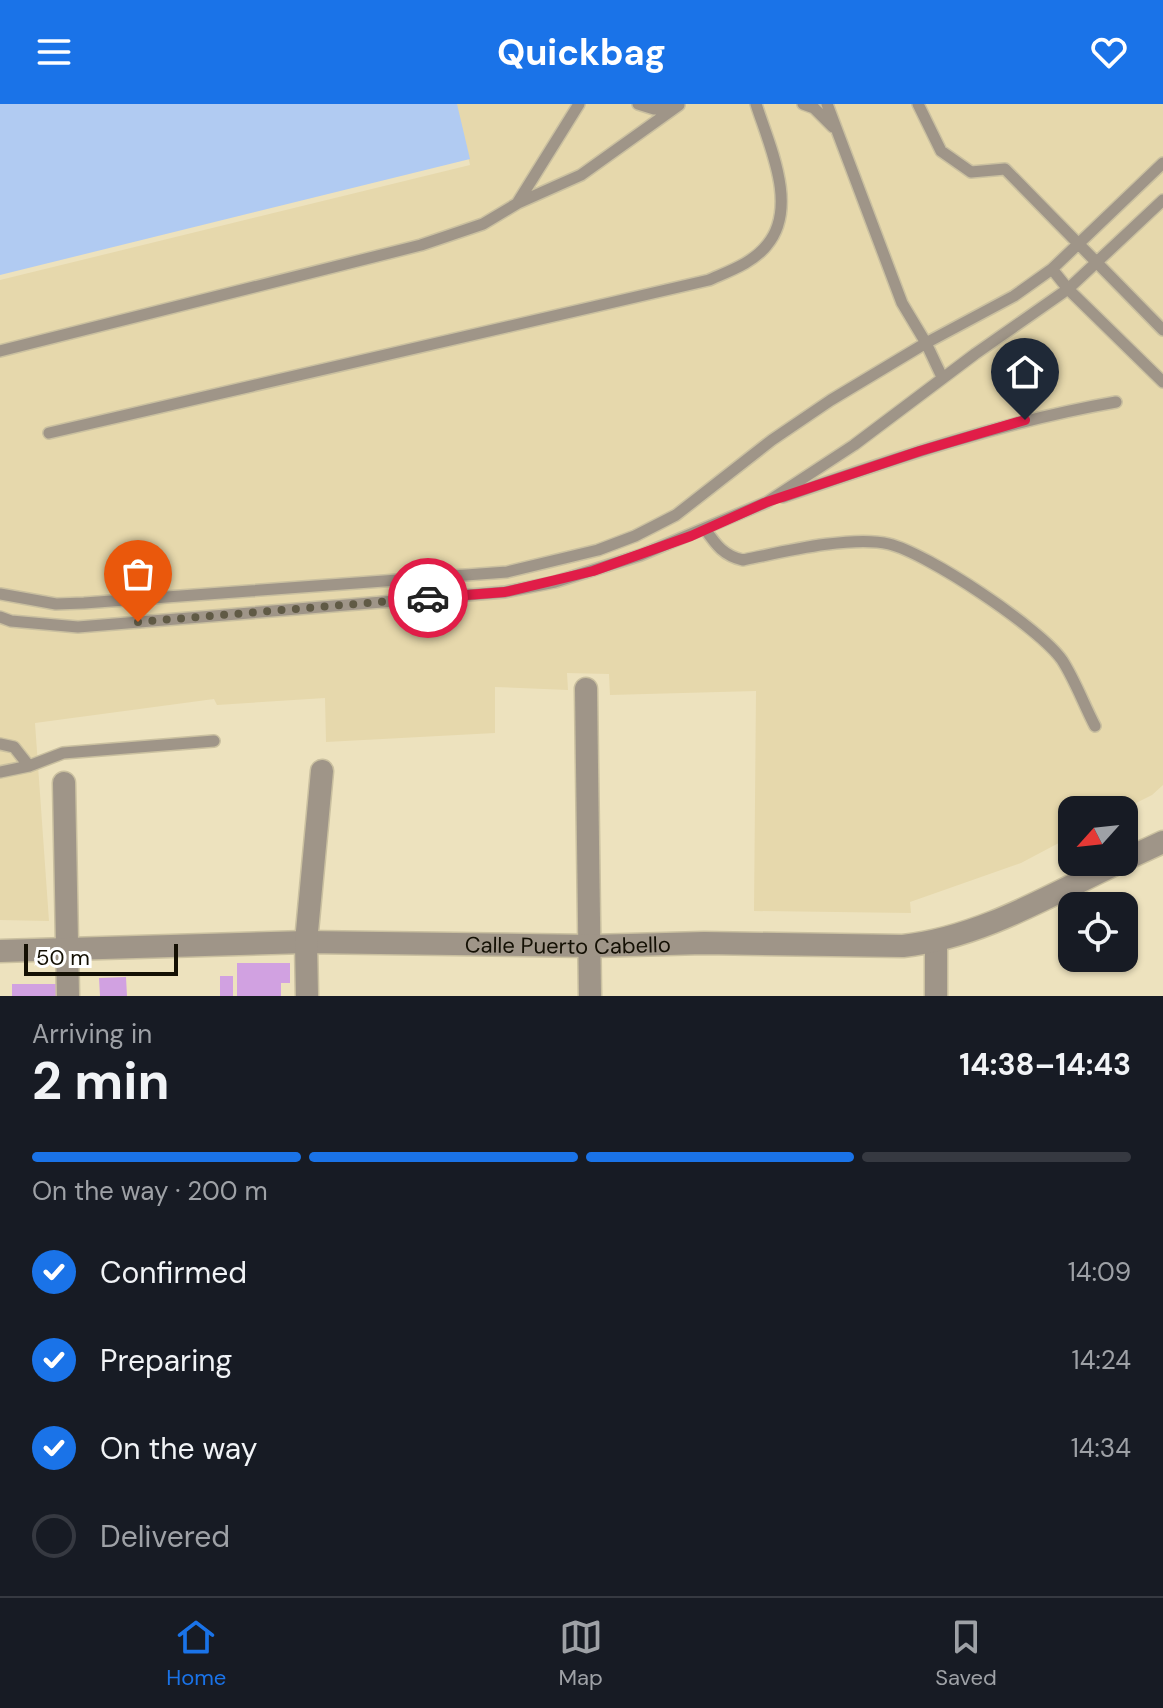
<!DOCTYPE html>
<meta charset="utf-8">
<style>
body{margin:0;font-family:"DM Sans",sans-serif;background:#20242c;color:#f1f3f6;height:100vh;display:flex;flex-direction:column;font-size:30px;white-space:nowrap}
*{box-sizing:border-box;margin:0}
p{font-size:26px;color:#9ea1a6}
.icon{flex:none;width:44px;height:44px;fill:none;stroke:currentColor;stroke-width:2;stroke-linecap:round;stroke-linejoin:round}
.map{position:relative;height:892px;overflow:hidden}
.details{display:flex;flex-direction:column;background:#171b24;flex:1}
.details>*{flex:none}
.needle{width:52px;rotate:243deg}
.controls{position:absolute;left:1058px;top:692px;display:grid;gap:16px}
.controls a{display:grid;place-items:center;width:80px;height:80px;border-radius:16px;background:#171b24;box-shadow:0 2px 6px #0004;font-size:40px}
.scale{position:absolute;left:24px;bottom:20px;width:154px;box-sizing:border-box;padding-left:8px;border:4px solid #141004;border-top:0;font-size:22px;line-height:28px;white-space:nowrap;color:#141004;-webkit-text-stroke:6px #fff;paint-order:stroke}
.pin{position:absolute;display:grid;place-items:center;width:68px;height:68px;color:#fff;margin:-82px -34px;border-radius:50% 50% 50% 0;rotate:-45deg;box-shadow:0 0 8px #0007}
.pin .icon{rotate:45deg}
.courier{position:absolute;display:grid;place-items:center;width:80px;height:80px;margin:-40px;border:6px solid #e11d48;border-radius:50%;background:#fff;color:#222;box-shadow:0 2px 10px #0007}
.head em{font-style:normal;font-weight:700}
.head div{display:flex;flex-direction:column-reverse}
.head{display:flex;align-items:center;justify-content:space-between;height:136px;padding:0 32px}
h1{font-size:52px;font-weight:700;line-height:60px}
.bar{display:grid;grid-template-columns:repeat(4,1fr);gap:12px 8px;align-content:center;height:96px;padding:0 32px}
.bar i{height:10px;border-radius:6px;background:#363941}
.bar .active{background:#1a73e8}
.bar p{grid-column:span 4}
ol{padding:0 32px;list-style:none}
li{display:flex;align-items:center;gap:24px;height:88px}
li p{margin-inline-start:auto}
li .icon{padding:8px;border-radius:50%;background:#1a73e8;color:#fff;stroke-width:4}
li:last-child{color:#9ea1a6}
li i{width:44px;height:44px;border:4px solid #363941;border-radius:50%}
header{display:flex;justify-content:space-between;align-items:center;height:104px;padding:0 32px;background:#1a73e8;color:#fff;font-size:36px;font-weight:700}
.menu{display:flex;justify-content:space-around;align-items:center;height:112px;border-top:2px solid #363941;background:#171b24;font-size:22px;color:#9ea1a6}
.menu a{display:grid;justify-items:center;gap:4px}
.menu .active{color:#1a73e8}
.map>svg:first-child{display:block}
.built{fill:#e6d8ac}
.water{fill:#b1cbf2}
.building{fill:#d1a1e1}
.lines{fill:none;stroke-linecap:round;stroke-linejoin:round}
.service-casing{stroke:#cac0a0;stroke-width:14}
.minor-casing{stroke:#cac0a0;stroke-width:25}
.service{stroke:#9f9588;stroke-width:11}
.minor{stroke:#9f9588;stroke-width:22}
.done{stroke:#605a45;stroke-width:8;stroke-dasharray:0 14.4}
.route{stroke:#e11d48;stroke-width:10}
.labels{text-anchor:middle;stroke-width:6;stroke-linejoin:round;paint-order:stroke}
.street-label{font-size:22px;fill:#141004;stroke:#fff}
</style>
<header><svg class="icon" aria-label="menu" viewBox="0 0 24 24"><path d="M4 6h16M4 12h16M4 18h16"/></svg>Quickbag<svg class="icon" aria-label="heart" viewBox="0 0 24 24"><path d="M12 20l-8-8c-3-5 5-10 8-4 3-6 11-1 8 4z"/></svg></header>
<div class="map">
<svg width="1163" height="892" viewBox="0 0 1163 892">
<rect width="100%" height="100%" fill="#ede2be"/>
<path class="built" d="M 456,0 L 1163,0 L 1163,681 L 1152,691 L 1122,706 L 1072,706 L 1072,732 L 1021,759 L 910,798 L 911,809 L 754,807 L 756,587 L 610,591 L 609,570 L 567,569 L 568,586 L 495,583 L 495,629 L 326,638 L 325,594 L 217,601 L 214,595 L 35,619 L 49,817 L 0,816 L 0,176 L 470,61 Z"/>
<path class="water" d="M 0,0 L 457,0 L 470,55 L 0,171 Z"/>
<path class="building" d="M 237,859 L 290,859 L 290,879 L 281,879 L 281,892 L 237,892 Z
M 220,872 L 233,872 L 233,892 L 220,892 Z
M 126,873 L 127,892 L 100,892 L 99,874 Z
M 12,880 L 62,880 L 62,892 L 12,892 Z"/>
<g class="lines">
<g class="service-casing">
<path id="service" d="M 638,0 L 654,5 L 673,3
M 803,0 L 814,4 L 833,23
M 827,0 L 902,199 L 926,239 L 942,273
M 918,0 L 941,47 L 971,68 L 1005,65 L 1163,226
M 518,98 L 579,0
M 1052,165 L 1068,185 L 1163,278
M 0,247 L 421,141 L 483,120 L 518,99 L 581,71 L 679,1
M 49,329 L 709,176 C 729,167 753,159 767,141 C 799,103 769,41 756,0
M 783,393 C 893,355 1001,318 1116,298
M 705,425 C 716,441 724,452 743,456 C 782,448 852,431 889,440 C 927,449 1040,524 1062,556 C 1075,576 1084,601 1095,622
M 0,490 L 56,500 L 84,499 L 507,468 L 598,446 L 635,432 L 676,411 L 772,336 L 831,296 L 926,239 L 1014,192 L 1052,165 L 1163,59
M 0,513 L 11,517 L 78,523 L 505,488 L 555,478 L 641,451 L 767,398 L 854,341 L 975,250 L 1068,185 L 1163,96
M 0,640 L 14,643 L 29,662
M 0,668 L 29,662 L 63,649 L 214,637"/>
</g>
<g class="minor-casing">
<g id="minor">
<path d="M 586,585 L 590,892"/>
<path d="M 64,679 L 68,892"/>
<path d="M 1124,756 L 1163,738"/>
<path d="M 936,839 L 936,892"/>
<path id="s1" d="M 0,847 L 306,838 L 591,842 L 704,839 L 903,842 C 982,833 1050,791 1120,758"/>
<path d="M 307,892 L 306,838 L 322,667"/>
</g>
</g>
<use href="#service" class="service"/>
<use href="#minor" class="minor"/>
</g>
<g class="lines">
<path class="done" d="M 138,518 L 428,494"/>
<path class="route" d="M 428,494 L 505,488 L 593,467 L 691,432 L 767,398 L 920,347 L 1025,316"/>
</g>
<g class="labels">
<g class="street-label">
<text dy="8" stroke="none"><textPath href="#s1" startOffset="568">Calle Puerto Cabello</textPath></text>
</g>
</g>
</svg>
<div class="controls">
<a><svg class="needle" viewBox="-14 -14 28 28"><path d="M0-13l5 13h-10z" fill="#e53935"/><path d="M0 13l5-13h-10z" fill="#9ea1a6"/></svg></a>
<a><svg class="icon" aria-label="locate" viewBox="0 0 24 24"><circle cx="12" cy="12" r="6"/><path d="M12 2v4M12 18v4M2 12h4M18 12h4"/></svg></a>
</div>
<div class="scale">50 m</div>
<div class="pin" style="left:138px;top:518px;background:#ea580c"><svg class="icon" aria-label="bag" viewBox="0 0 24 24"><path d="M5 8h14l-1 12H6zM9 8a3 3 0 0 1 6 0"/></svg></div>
<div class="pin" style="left:1025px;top:316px;background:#1f2937"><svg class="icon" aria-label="home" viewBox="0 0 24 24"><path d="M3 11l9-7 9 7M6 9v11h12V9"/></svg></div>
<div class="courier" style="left:428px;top:494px"><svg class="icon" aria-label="car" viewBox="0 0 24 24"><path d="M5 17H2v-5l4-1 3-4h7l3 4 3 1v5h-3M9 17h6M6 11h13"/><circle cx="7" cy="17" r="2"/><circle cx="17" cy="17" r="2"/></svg></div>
</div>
<section class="details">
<div class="head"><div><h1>2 min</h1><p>Arriving in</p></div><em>14:38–14:43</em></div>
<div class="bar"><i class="active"></i><i class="active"></i><i class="active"></i><i></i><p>On the way · 200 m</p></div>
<ol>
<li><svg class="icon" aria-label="check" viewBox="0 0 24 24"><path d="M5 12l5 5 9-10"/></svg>Confirmed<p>14:09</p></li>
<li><svg class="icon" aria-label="check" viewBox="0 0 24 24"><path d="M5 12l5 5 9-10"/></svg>Preparing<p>14:24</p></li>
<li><svg class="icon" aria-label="check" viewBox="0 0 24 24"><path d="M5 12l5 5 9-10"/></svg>On the way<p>14:34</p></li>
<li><i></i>Delivered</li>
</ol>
</section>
<nav class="menu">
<a class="active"><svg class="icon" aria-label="home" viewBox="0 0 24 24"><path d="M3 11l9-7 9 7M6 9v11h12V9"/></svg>Home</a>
<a><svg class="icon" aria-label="map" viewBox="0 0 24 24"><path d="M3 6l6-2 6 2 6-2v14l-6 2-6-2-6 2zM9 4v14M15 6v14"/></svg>Map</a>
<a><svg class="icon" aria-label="saved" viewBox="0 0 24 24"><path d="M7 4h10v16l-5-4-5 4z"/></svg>Saved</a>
</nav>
